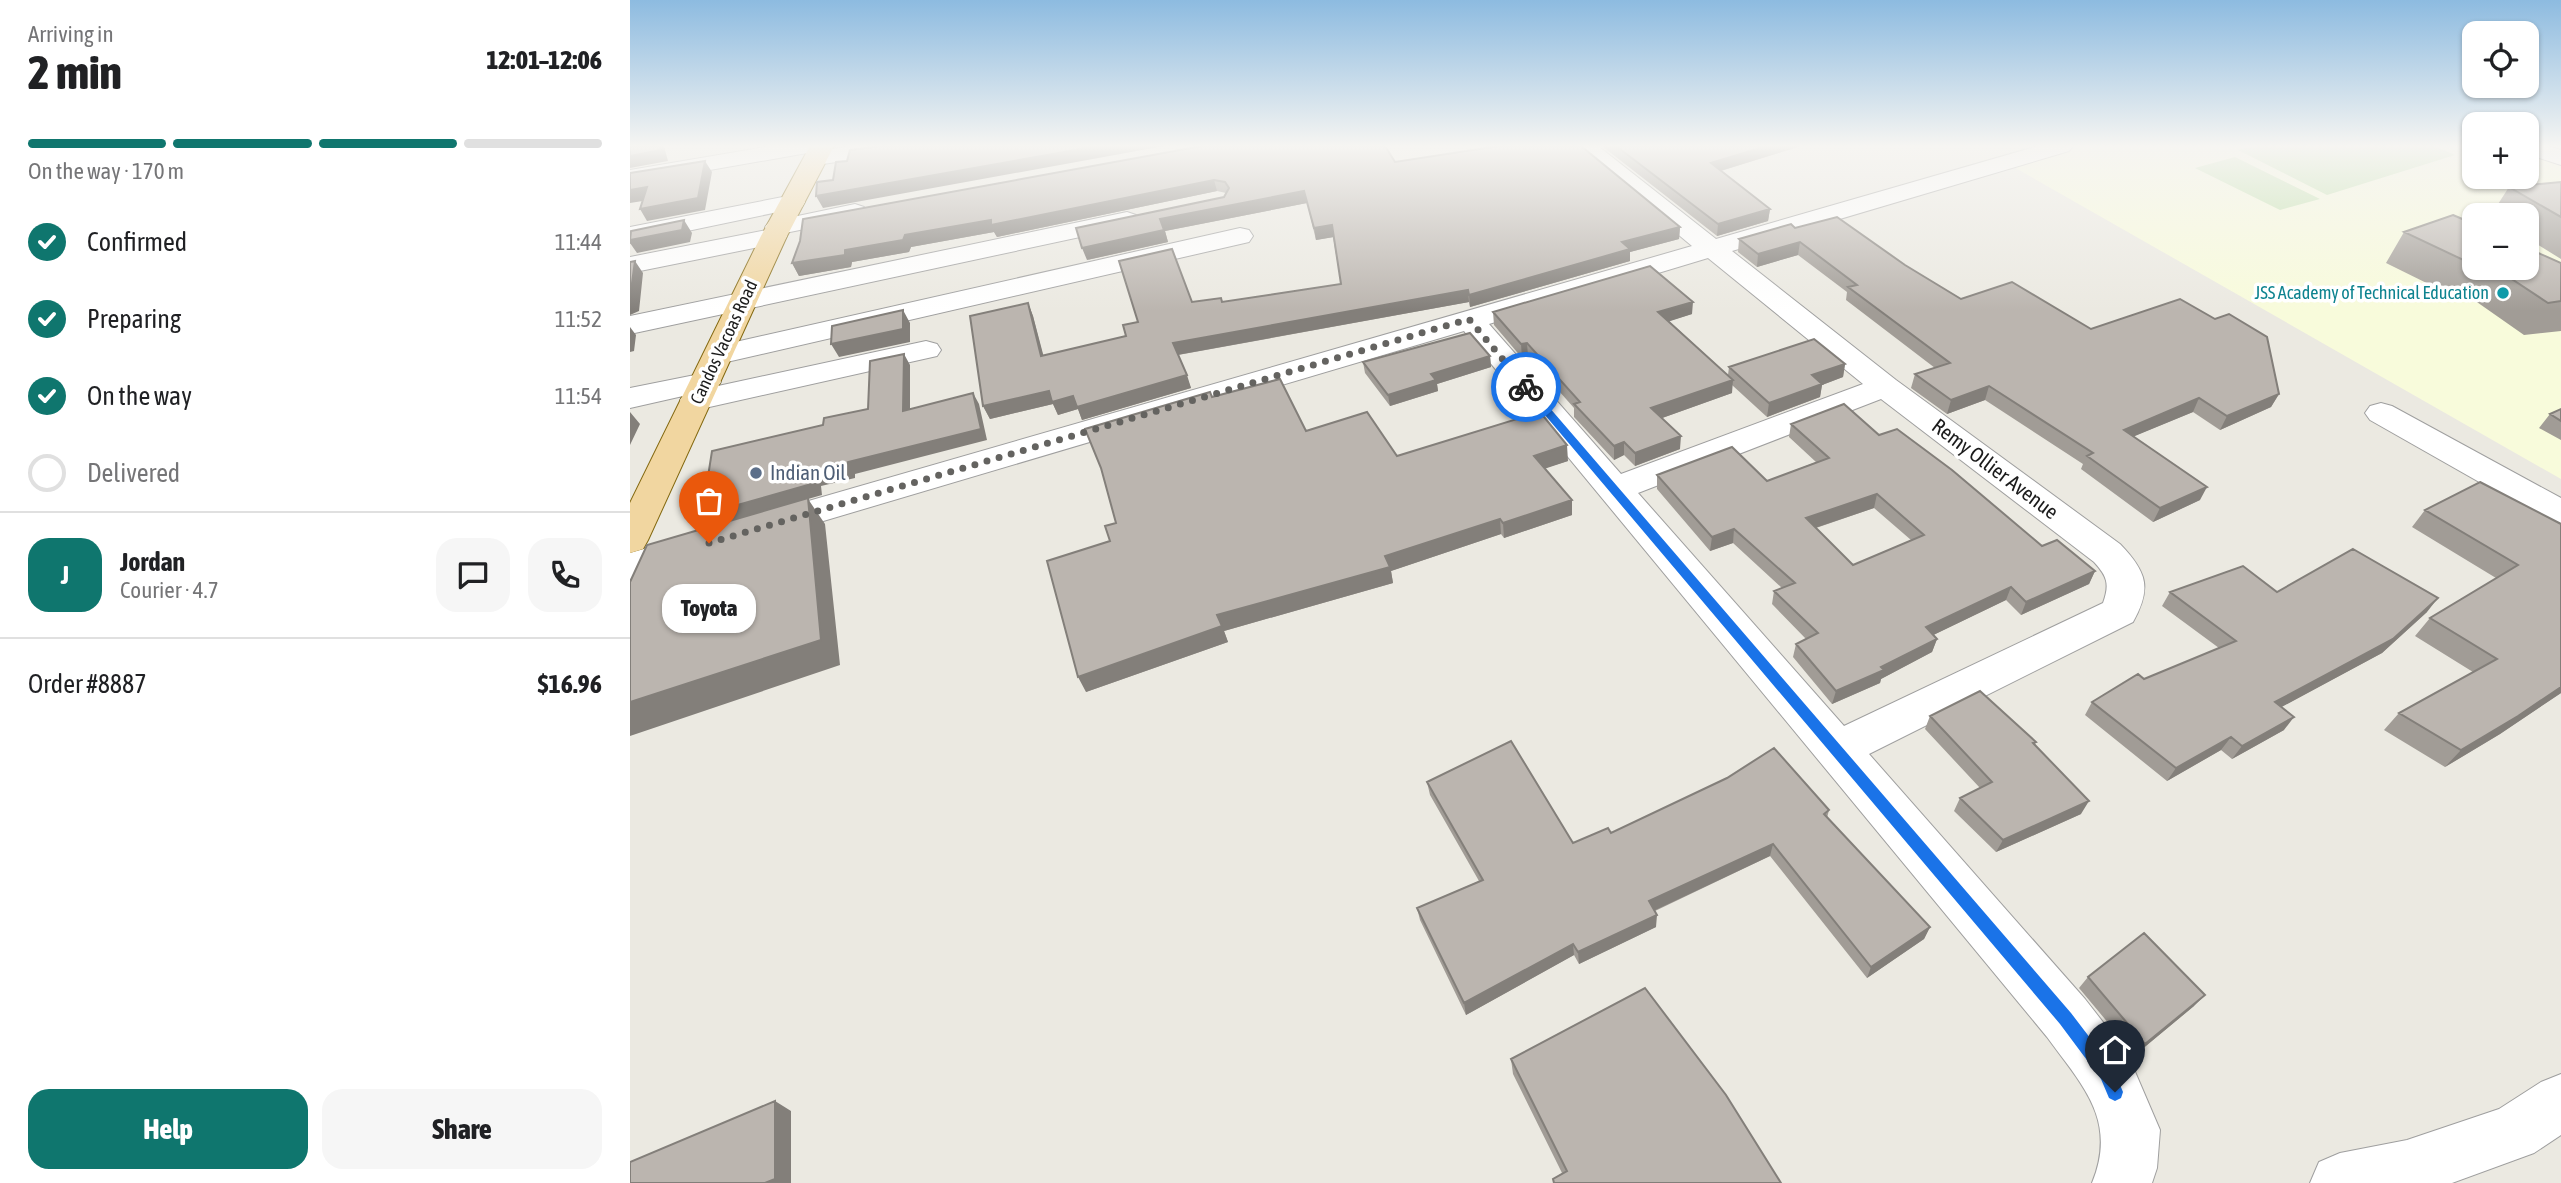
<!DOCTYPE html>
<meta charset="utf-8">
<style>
body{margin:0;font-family:"Asap Condensed",sans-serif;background:#f6f6f6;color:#202124;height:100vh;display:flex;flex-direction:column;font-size:26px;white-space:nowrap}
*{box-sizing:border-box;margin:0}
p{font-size:23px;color:#757577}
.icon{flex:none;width:38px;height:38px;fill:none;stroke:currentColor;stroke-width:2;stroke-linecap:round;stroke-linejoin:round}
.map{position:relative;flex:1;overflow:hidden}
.drawer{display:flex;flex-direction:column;background:#fff;width:630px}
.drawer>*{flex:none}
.controls{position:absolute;left:1832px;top:21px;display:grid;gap:14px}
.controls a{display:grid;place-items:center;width:77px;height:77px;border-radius:14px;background:#fff;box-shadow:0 2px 5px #0004;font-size:35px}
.pin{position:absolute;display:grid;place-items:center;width:60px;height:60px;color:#fff;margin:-72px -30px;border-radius:50% 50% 50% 0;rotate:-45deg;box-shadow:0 0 7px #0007}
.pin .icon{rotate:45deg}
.courier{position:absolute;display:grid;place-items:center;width:70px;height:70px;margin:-35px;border:5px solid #1a73e8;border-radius:50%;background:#fff;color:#222;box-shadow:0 2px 9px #0007}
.bubble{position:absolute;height:49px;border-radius:21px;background:#fff;box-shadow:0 2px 5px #0004;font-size:23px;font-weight:800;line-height:49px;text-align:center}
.overview em{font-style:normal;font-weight:800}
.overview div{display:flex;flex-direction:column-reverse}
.overview{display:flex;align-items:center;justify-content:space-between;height:119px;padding:0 28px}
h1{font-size:46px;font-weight:800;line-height:52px}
.bar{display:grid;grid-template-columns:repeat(4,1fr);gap:10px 7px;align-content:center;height:84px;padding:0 28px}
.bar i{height:9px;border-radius:5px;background:#e0e0e0}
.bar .current{background:#0f766e}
.bar p{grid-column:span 4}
.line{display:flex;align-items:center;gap:18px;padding:0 28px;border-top:2px solid #e0e0e0}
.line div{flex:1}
.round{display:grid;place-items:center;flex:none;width:74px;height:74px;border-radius:21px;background:#f6f6f6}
ol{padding:0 28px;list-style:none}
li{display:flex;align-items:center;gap:21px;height:77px}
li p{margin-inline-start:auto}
li .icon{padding:7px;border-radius:50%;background:#0f766e;color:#fff;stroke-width:4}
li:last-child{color:#757577}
li i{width:38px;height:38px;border:4px solid #e0e0e0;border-radius:50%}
.primary-button{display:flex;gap:14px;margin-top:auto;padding:14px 28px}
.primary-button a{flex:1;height:80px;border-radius:21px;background:#0f766e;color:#fff;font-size:28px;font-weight:800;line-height:80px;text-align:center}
.primary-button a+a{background:#f6f6f6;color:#202124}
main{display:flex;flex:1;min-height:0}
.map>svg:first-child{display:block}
.education{fill:#f8fbdb;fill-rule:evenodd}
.grass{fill:#c1e1ab}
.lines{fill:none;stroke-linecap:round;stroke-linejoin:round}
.minor-casing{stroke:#9f9f9f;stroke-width:2}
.major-casing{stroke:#83680f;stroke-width:2}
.minor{fill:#fff;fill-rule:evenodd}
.major{fill:#f1d6a0;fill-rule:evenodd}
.wall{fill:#a19c96;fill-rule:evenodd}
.shaded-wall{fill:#837f7a}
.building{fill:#bbb5af;stroke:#837f7a;stroke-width:2;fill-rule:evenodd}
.route{fill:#1a73e8}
.done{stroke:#646360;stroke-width:7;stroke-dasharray:0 12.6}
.culture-dot{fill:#0f9aa8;stroke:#fff;stroke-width:2.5}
.service-dot{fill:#5c6f8a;stroke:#fff;stroke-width:2.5}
.labels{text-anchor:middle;stroke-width:7;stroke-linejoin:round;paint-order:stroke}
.far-culture-label{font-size:18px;fill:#0d838f;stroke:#fff;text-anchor:end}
.far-street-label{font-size:18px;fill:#1b1b1b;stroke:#fff}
.street-label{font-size:21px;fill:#1b1b1b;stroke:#fff}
.service-label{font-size:21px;fill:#4e5e75;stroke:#fff;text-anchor:start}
</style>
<main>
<section class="drawer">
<div class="overview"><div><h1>2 min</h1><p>Arriving in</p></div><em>12:01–12:06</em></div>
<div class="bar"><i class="current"></i><i class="current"></i><i class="current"></i><i></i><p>On the way · 170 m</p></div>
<ol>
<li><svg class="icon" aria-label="check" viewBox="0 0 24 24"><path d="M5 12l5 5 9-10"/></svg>Confirmed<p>11:44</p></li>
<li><svg class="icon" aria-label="check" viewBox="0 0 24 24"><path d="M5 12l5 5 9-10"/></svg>Preparing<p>11:52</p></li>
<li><svg class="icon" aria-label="check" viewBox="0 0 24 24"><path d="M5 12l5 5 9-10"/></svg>On the way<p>11:54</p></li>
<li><i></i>Delivered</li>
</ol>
<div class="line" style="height:126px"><b class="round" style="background:#0f766e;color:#fff">J</b><div><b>Jordan</b><p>Courier · 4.7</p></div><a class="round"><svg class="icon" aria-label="chat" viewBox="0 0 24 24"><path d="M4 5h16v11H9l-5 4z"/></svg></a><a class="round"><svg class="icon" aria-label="phone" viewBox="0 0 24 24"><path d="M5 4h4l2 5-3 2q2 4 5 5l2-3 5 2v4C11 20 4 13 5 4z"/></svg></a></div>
<div class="line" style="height:91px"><div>Order #8887</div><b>$16.96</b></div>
<div class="primary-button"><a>Help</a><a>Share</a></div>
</section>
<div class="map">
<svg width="1931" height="1183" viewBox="0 0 1931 1183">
<rect width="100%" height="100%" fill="#ebe9e1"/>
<path class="education" d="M 1455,146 L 1844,146 L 1844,177 L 1897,177 L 1897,146 L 1931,159 L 1931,479 L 1382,166 ZM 1844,215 L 1897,215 L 1897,268 L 1844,268 Z"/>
<path class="grass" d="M 1626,146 L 1804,146 L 1825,155 L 1697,195 L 1608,150 Z
M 1605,157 L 1690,199 L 1650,210 L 1565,168 Z"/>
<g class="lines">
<g class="minor-casing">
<path id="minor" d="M 142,146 L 191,146 L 188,151 L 223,146 L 279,146 L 275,151 L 267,153 L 186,165 L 178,163 L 174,158 L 177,153 L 0,184 L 0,170 Z
M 942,146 L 968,146 L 1086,239 L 1408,146 L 1443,146 L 1439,151 L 1102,251 L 1266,380 L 1490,544 C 1517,572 1522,588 1503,622 L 1239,754 L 1455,999 L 1497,1053 L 1530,1130 L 1527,1168 L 1522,1183 L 1462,1183 C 1488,1120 1452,1085 1417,1037 L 834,331 L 136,538 L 123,535 L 118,526 L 123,517 L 1062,246 ZM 1078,258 L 1233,384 L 991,474 L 859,324 ZM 1251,399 L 1464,562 C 1477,576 1480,584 1473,603 L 1214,726 L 1008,493 Z
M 1897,146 L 1918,146 L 1931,150 L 1931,165 L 1897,154 Z
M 163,195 L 172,197 L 175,202 L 172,207 L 0,243 L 0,227 Z
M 225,204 L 234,207 L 238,212 L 234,217 L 155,233 L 157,236 L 153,242 L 144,244 L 0,273 L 0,257 L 137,230 L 135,227 L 139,222 Z
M 497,212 L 506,215 L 510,220 L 506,225 L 0,334 L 0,316 Z
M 610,228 L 619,230 L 623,236 L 619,242 L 88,364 L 77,361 L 73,355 L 77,349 L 88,346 Z
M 296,341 L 307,344 L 311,350 L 307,356 L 66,410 L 55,407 L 50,400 L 53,396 L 0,408 L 0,388 L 75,373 L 86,375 L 91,382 L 88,386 Z
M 1751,403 L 1762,406 L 1931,498 L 1931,525 L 1918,521 L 1740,420 L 1735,413 L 1740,406 Z
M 58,536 L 71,540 L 77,549 L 71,558 L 0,579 L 0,553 Z
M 1931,1074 L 1931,1135 L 1904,1153 L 1822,1183 L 1680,1183 L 1689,1162 L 1710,1153 L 1777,1140 L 1869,1109 L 1911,1082 Z"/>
</g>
<g class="major-casing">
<path id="major" d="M 180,146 L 204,146 L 157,236 L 18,540 L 13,549 L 0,553 L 0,503 L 131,236 Z"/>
</g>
<use href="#minor" class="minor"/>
<use href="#major" class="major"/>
</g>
<path class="wall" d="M 854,146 L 951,146 L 1050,227 L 1049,239 L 1000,252 L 1000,261 L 840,307 L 839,302 L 548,355 L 561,388 L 452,420 L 448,409 L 428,415 L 423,404 L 360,419 L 353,406 L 398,303 L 403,316 L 413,356 L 496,336 L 508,322 L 562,302 L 593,302 L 711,284 L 703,237 L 686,240 L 677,203 L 535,231 L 538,242 L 457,260 L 594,197 L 596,193 L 587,191 L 367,237 L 364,232 L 281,247 L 279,252 L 222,262 L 221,267 L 169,276 L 162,263 L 170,241 L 173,219 L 765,162 L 858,148 Z
M 972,146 L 1171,146 L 1091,171 L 1140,209 L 1138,221 L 1087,236 Z
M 1931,182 L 1931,259 L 1897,238 L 1897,215 L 1861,215 L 1879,187 Z
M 1844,224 L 1844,268 L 1897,268 L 1931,263 L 1931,331 L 1894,335 L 1844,300 L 1833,301 L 1756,263 L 1774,232 Z
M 1165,228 L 1275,265 L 1331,299 L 1461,329 L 1649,394 L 1641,407 L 1590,430 L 1563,412 L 1504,436 L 1570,500 L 1523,522 L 1451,469 L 1453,464 L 1355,400 L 1317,414 L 1281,388 L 1285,374 L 1305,368 L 1216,300 L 1217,292 L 1168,255 L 1127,267 L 1108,252 L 1109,239 Z
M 863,312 L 1062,314 L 1039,321 L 1098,375 L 1099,367 L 1215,364 L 1213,377 L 1192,385 L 1190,397 L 1137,417 L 1102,385 L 1102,393 L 1032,418 L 1050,449 L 1005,466 L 994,455 L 984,460 L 944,417 L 944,408 L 898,356 L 892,358 L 864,325 Z
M 860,356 L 861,367 L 807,384 L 808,391 L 760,406 L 735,373 L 733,362 Z
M 582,397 L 676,431 L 767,456 L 938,461 L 915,468 L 942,515 L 874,538 L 871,534 L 761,571 L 763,583 L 594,631 L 598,642 L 456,692 L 480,541 L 486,523 Z
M 1931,409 L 1931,440 L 1909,428 L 1920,414 Z
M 1161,424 L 1249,435 L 1412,546 L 1465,571 L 1459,584 L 1391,615 L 1376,600 L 1303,635 L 1307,639 L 1302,652 L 1251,679 L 1250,683 L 1202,704 L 1163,657 L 1166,644 L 1176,639 L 1142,604 L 1144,591 L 1152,588 L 1103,543 L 1080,551 L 1027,489 L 1027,475 L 1137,481 L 1186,462 L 1159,437 ZM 1244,508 L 1281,540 L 1223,565 L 1186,528 Z
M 1795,510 L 1931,524 L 1931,693 L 1870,734 L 1815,767 L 1754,730 L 1769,713 L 1843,672 L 1785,636 L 1800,618 L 1866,578 L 1782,527 Z
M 1540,592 L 1647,592 L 1797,612 L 1752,653 L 1651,707 L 1654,730 L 1602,759 L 1591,750 L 1537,781 L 1455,715 L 1462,702 L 1514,679 L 1589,648 L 1532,606 Z
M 1300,716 L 1406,742 L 1405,744 L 1451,814 L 1366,852 L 1324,811 L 1330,798 L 1350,788 L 1295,729 Z
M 797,782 L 943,843 L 981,833 L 1199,810 L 1197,818 L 1300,927 L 1294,939 L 1237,978 L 1140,856 L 1025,911 L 1026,927 L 949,964 L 944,955 L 836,1015 L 790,920 L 787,908 L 849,881 L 800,795 Z
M 1458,977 L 1564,1006 L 1505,1055 L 1449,988 Z
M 881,1059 L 1151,1183 L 923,1183 L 923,1179 L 932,1173 L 883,1074 Z"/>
<path class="shaded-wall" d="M 30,146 L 34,146 L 38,161 L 0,168 L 0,156 Z
M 468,146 L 534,146 L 193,208 L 186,196 Z
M 1137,146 L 1171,146 L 1080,174 L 1081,163 Z
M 75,161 L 82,172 L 75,210 L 17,221 L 10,209 Z
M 584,180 L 587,191 L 367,237 L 364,232 L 281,247 L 279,252 L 222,262 L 221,267 L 169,276 L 162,263 L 275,235 Z
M 17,187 L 25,199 L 0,203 L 0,190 Z
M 674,191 L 677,203 L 535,231 L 538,242 L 457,260 L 452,248 L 530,219 Z
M 1140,209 L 1138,221 L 1087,236 L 1088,224 Z
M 54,220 L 62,233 L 60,242 L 7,253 L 0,243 L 0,240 Z
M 702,225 L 704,237 L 686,240 L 684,228 Z
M 1050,227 L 1049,239 L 1000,252 L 1000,261 L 840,307 L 839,295 L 992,242 Z
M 1170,242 L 1168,255 L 1127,267 L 1128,254 Z
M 5,261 L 13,273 L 9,311 L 0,315 L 0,298 Z
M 838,290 L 839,302 L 547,355 L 543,343 Z
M 1063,302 L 1062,314 L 1028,325 L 1028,312 Z
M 398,303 L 403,316 L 417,369 L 411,356 Z
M 273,310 L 280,323 L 280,342 L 209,357 L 201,344 Z
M 0,327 L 6,335 L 4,351 L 0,352 Z
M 897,343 L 898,356 L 892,358 L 891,344 Z
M 274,354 L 280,365 L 280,422 L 273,411 Z
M 860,356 L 861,367 L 807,384 L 808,391 L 760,406 L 758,395 L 801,374 Z
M 1215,364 L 1213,377 L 1192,385 L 1190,397 L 1137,417 L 1139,403 L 1182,375 Z
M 557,375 L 561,388 L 452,420 L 448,409 L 428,415 L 423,404 L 360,419 L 353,406 L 419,391 L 443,396 Z
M 1103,380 L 1102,393 L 1021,422 L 1021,408 Z
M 1359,386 L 1355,400 L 1317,414 L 1321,400 Z
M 343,393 L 349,404 L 357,440 L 225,474 L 225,478 L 191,486 L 192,495 L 178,499 L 195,524 L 210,665 L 0,736 L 0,702 L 81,527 L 72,515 L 218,462 Z
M 1649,394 L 1641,407 L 1590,430 L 1597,416 Z
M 1569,398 L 1563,412 L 1488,443 L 1494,430 Z
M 0,412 L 10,424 L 0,445 Z
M 1051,436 L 1050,449 L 1005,466 L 1005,453 Z
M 994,442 L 994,455 L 984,460 L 984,446 Z
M 937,445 L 938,461 L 905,472 L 904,456 Z
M 1577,487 L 1570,500 L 1523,522 L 1530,508 Z
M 1247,494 L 1244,508 L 1173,532 L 1176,518 Z
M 942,500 L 942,515 L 874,538 L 873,523 Z
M 870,519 L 871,534 L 761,571 L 763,583 L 594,631 L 598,642 L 456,692 L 448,677 L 587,615 L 755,556 Z
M 1104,529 L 1103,543 L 1080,551 L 1082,537 Z
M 1465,571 L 1459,584 L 1391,615 L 1396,602 Z
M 1381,587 L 1376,600 L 1291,641 L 1296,627 Z
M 1808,598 L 1797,612 L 1752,653 L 1635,716 L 1645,702 Z
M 1307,639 L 1302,652 L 1251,679 L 1250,683 L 1202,704 L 1206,691 Z
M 1931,687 L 1931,693 L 1870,734 L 1815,767 L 1831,750 Z
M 1664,717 L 1654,730 L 1602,759 L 1612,746 Z
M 1601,737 L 1591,750 L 1537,781 L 1546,768 Z
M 1459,801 L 1451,814 L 1366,852 L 1373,840 Z
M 1143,844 L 1140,856 L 1019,913 L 1019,901 Z
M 1027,915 L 1026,927 L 949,964 L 948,952 Z
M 1300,927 L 1294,939 L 1237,978 L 1241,967 Z
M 943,944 L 944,955 L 836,1015 L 834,1003 Z
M 1575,995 L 1564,1006 L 1505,1055 L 1515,1044 Z
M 145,1101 L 161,1111 L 161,1183 L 135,1183 Z"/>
<path class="building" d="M 0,146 L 30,146 L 31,150 L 0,156 Z
M 250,146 L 468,146 L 186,196 L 187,182 L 203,180 L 206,162 L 217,161 L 220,150 Z
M 572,146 L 755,146 L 765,162 L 869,146 L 868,146 L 951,146 L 1050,227 L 992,242 L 1000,249 L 839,295 L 838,290 L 543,343 L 557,375 L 447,407 L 443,396 L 422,402 L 419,391 L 353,406 L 340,316 L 398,303 L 411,356 L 496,336 L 493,325 L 508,322 L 489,261 L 542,249 L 562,302 L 591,298 L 592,302 L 711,284 L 702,225 L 684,228 L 674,191 L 530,219 L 534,230 L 452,248 L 446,228 L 594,197 L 599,188 L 595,182 L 584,180 L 361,225 L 361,220 L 275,235 L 273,240 L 215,250 L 215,255 L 162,263 L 170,241 L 173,219 Z
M 986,146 L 1137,146 L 1081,163 L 1140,209 L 1088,224 Z
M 75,161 L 68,198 L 10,209 L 17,187 L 0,190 L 0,173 Z
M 1931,182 L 1931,217 L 1879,187 Z
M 1823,215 L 1844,224 L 1844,265 L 1774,232 Z
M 1207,217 L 1275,265 L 1331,299 L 1382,282 L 1461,329 L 1550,299 L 1585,319 L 1599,314 L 1637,337 L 1649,394 L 1597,416 L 1569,398 L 1494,430 L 1577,487 L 1530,508 L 1457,456 L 1463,453 L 1359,386 L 1321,400 L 1285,374 L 1320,363 L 1218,287 L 1227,285 L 1170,242 L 1128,254 L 1109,239 L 1161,224 L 1165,228 Z
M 54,220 L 52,230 L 0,240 L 1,231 Z
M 1897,248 L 1931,263 L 1931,301 L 1918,303 L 1865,268 L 1854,269 L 1851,268 L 1897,268 Z
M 5,261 L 0,298 L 0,262 Z
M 1020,266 L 1063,302 L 1028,312 L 1103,380 L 1021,408 L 1051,436 L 1005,453 L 994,442 L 984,446 L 944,404 L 950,402 L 897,343 L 891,344 L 863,312 Z
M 273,310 L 273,329 L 201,344 L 202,326 Z
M 840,333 L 860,356 L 801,374 L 806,380 L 758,395 L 733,362 Z
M 1184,339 L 1215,364 L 1182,375 L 1192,384 L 1139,403 L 1099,367 Z
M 274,354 L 273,411 L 343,393 L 351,429 L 218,462 L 217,467 L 184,475 L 185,483 L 72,515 L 82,451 L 193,425 L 194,418 L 238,409 L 240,361 Z
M 650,379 L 676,431 L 737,412 L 767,456 L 910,412 L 937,445 L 904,456 L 942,500 L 873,523 L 870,519 L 755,556 L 760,567 L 587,615 L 592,626 L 448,677 L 417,561 L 480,541 L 475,526 L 486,523 L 471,468 L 455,429 L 580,392 L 582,397 Z
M 1214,404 L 1249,435 L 1267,429 L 1322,470 L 1412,546 L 1427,540 L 1465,571 L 1396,602 L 1381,587 L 1296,627 L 1307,639 L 1251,667 L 1254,670 L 1206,691 L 1166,644 L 1188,633 L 1144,591 L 1165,583 L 1104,529 L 1082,537 L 1027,475 L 1102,447 L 1137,481 L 1199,458 L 1161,424 ZM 1247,494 L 1294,535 L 1223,565 L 1176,518 Z
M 1931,409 L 1931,421 L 1920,414 Z
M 1850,482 L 1931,524 L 1931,687 L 1888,716 L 1831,750 L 1769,713 L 1867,659 L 1800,618 L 1888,565 L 1795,510 Z
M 178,498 L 191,640 L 0,702 L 0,582 L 17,545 Z
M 1723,549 L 1808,598 L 1763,639 L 1645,702 L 1664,717 L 1612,746 L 1601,737 L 1546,768 L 1462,702 L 1508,674 L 1514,679 L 1606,641 L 1540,592 L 1613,566 L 1647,592 Z
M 1350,691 L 1406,742 L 1403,743 L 1459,801 L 1373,840 L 1330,798 L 1362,782 L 1300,716 Z
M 881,741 L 943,843 L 978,828 L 981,833 L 1097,778 L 1144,748 L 1199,810 L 1194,814 L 1300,927 L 1241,967 L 1143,844 L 1019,901 L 1027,915 L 948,952 L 943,944 L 834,1003 L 787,908 L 853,880 L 797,782 Z
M 1514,933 L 1575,995 L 1515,1044 L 1458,977 Z
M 1015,988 L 1096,1095 L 1151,1183 L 924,1183 L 923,1179 L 937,1171 L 881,1059 Z
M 145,1101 L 145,1179 L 135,1183 L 0,1183 L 0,1162 Z"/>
<linearGradient id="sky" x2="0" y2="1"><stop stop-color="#8dbbe0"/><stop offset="0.47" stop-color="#f6f5f2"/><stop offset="1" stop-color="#f6f5f2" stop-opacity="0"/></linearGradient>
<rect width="1931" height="311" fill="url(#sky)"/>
<path class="route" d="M 893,385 L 900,385 L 1441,1013 L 1483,1068 L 1493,1092 L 1491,1098 L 1485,1101 L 1479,1098 L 1471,1079 L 1430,1024 L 893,389 Z"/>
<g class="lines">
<path class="done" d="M 79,543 L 839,319 L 896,387"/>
</g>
<circle class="culture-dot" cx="1873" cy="293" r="7"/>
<circle class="service-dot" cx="126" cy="473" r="7"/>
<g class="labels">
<g class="far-culture-label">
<text x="1859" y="299">JSS Academy of Technical Education</text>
</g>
<g class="far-street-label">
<text transform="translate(94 342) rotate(-65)" y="6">Candos Vacoas Road</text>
</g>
<g class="street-label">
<text transform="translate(1365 469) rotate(37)" y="7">Remy Ollier Avenue</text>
</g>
<g class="service-label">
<text x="140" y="480">Indian Oil</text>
</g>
</g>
</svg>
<div class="controls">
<a><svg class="icon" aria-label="locate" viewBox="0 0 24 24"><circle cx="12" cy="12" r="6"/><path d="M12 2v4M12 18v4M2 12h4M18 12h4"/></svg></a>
<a>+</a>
<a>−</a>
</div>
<div class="pin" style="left:79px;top:543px;background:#ea580c"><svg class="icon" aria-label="bag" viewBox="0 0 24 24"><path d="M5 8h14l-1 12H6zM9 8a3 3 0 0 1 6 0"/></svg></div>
<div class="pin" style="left:1485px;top:1092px;background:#1f2937"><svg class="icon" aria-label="home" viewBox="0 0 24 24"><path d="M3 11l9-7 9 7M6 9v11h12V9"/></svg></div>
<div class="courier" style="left:896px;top:387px"><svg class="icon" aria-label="bike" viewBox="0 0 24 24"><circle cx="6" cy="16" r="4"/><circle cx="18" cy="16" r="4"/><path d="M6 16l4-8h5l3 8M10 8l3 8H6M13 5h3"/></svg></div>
<div class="bubble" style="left:32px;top:584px;width:94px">Toyota</div>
</div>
</main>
